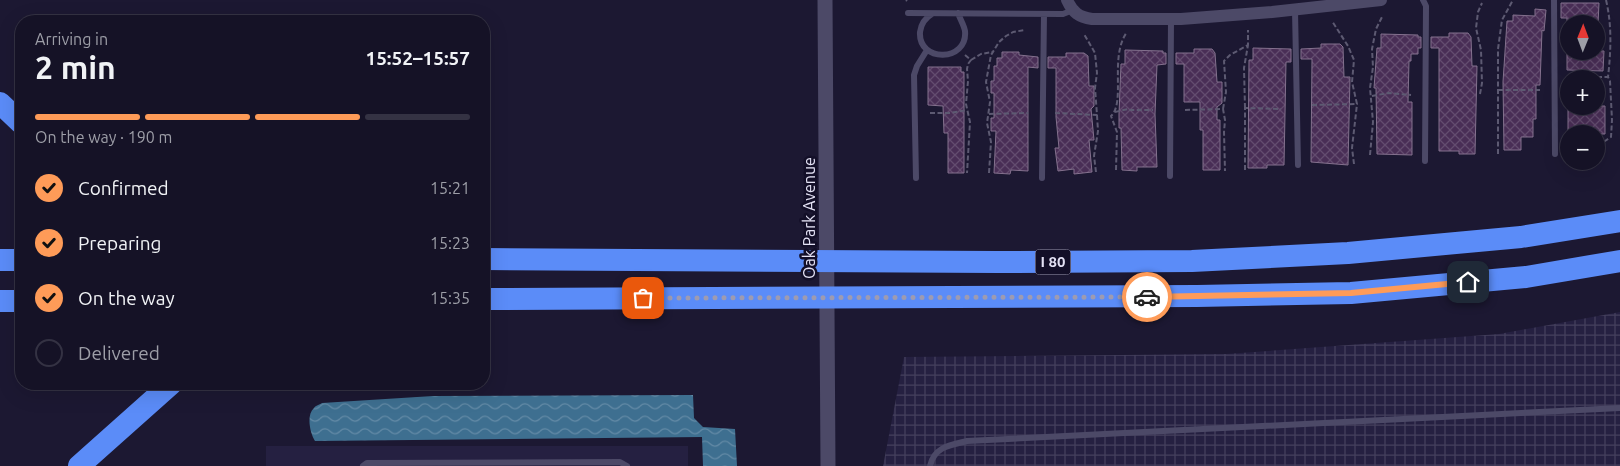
<!DOCTYPE html>
<meta charset="utf-8">
<style>
body{margin:0;font-family:Ubuntu,sans-serif;background:#222032;color:#f1f3f6;height:100vh;display:flex;flex-direction:column;font-size:19px;white-space:nowrap}
*{box-sizing:border-box;margin:0}
p{font-size:16px;color:#9d9ea7}
.icon{flex:none;width:28px;height:28px;fill:none;stroke:currentColor;stroke-width:2;stroke-linecap:round;stroke-linejoin:round}
.map{position:relative;flex:1;overflow:hidden}
.details{position:absolute;left:15px;top:15px;width:475px;height:375px;display:flex;flex-direction:column;background:#151226;border-radius:20px;box-shadow:0 5px 20px #0002,0 0 0 1px #343243}
.details>*{flex:none}
.needle{width:32px;rotate:1deg}
.tools{position:absolute;left:1560px;top:15px;display:grid;gap:10px}
.tools a{display:grid;place-items:center;width:45px;height:45px;border-radius:50%;background:#151226;box-shadow:0 5px 20px #0002,0 0 0 1px #343243;font-size:25px}
.pin{position:absolute;display:grid;place-items:center;width:42px;height:42px;color:#fff;margin:-21px;border-radius:10px;box-shadow:0 2px 8px #0006}
.courier{position:absolute;display:grid;place-items:center;width:50px;height:50px;margin:-25px;border:4px solid #fe9b58;border-radius:50%;background:#fff;color:#222;box-shadow:0 1px 6px #0007}
.headline em{font-style:normal;font-weight:700}
.headline div{display:flex;flex-direction:column-reverse}
.headline{display:flex;align-items:center;justify-content:space-between;height:85px;padding:0 20px}
h1{font-size:32px;font-weight:700;line-height:38px}
.bar{display:grid;grid-template-columns:repeat(4,1fr);gap:8px 5px;align-content:center;height:60px;padding:0 20px}
.bar i{height:6px;border-radius:4px;background:#343243}
.bar .selected{background:#fe9b58}
.bar p{grid-column:span 4}
ol{padding:0 20px;list-style:none}
li{display:flex;align-items:center;gap:15px;height:55px}
li p{margin-inline-start:auto}
li .icon{padding:5px;border-radius:50%;background:#fe9b58;color:#111;stroke-width:4}
li:last-child{color:#9d9ea7}
li i{width:28px;height:28px;border:2px solid #343243;border-radius:50%}
.map>svg:first-child{display:block}
.built{fill:#252041}
.industrial{fill:url(#industrial-grid)}
.water{fill:url(#water-waves)}
.building{fill:url(#building-cross-hatch);stroke:#84718e}
.lines{fill:none;stroke-linecap:round;stroke-linejoin:round}
.path{stroke:#5d5a72;stroke-width:2;stroke-dasharray:5 2.5;stroke-linecap:butt}
.service{stroke:#4c4967;stroke-width:6}
.minor{stroke:#4c4967;stroke-width:12}
.tertiary{stroke:#4c4967;stroke-width:15}
.motorway{stroke:#5b8cf8;stroke-width:22}
.done{stroke:#9e9bb1;stroke-width:5;stroke-dasharray:0 9}
.route{stroke:#fe9b58;stroke-width:6}
.labels{text-anchor:middle;stroke-width:5;stroke-linejoin:round;paint-order:stroke}
.shield{fill:#130f28;stroke:#a5a3b8;stroke-width:1}
.shield-label{font-size:15px;font-weight:bold;fill:#e4e2f5}
.street-label{font-size:16px;fill:#e4e2f5;stroke:#130f28}
</style>
<div class="map">
<svg width="1620" height="466" viewBox="0 0 1620 466">
<defs>
<pattern id="industrial-grid" width="8" height="8" patternUnits="userSpaceOnUse" patternTransform="scale(1.25)"><rect width="8" height="8" fill="#252041"/><path d="M0 4h8M4 0v8" fill="none" stroke="#44405d"/></pattern>
<pattern id="water-waves" width="16" height="10" patternUnits="userSpaceOnUse" patternTransform="scale(1.25)"><rect width="16" height="10" fill="#3e6f90"/><path d="M0 5q4-4 8 0t8 0" fill="none" stroke="#638aa6"/></pattern>
<pattern id="building-cross-hatch" width="8" height="8" patternUnits="userSpaceOnUse" patternTransform="scale(1.25)"><rect width="8" height="8" fill="#492e56"/><path d="M0 0l8 8M0 8l8-8" fill="none" stroke="#634c6f"/></pattern>
</defs>
<rect width="100%" height="100%" fill="#1c1832"/>
<path class="built" d="M 266,446 L 688,446 L 688,466 L 266,466 Z"/>
<path class="industrial" d="M 1620,312 L 1620,466 L 883,466 L 904,357 L 1226,354 L 1499,334 Z"/>
<path class="water" d="M 693,395 L 694,418 L 703,427 L 735,429 L 737,466 L 703,466 L 702,437 L 315,441 C 310,433 306,415 314,408 C 316,405 319,405 322,403 L 433,396 Z"/>
<path class="building" d="M 1561,3 L 1599,3 L 1598,24 L 1567,24 L 1567,18 L 1561,18 Z
M 1535,9 L 1546,10 L 1544,31 L 1542,30 L 1540,85 L 1536,85 L 1536,119 L 1533,119 L 1533,137 L 1521,137 L 1521,150 L 1504,150 L 1503,82 L 1507,21 L 1513,21 L 1513,15 L 1535,16 Z
M 1449,33 L 1468,33 L 1471,37 L 1472,66 L 1477,66 L 1475,154 L 1459,154 L 1459,151 L 1439,151 L 1439,48 L 1431,48 L 1431,37 L 1449,37 Z
M 1381,34 L 1418,35 L 1418,37 L 1421,37 L 1421,48 L 1418,48 L 1418,54 L 1411,54 L 1411,61 L 1409,61 L 1408,102 L 1412,102 L 1412,155 L 1377,154 L 1376,88 L 1374,88 L 1377,48 L 1381,48 Z
M 1321,44 L 1340,44 L 1343,47 L 1344,77 L 1350,77 L 1348,165 L 1311,162 L 1312,59 L 1301,59 L 1301,49 L 1321,48 Z
M 1253,48 L 1291,49 L 1291,62 L 1286,62 L 1284,165 L 1267,165 L 1267,168 L 1248,168 L 1249,60 L 1253,60 Z
M 1194,49 L 1212,49 L 1215,53 L 1217,82 L 1222,82 L 1222,103 L 1217,107 L 1217,120 L 1220,120 L 1220,170 L 1203,170 L 1203,130 L 1200,130 L 1200,102 L 1184,102 L 1184,64 L 1176,64 L 1176,53 L 1194,53 Z
M 1125,50 L 1163,51 L 1163,53 L 1166,53 L 1166,64 L 1157,65 L 1155,114 L 1157,167 L 1137,167 L 1137,171 L 1122,170 L 1121,128 L 1119,128 L 1119,114 L 1121,64 L 1125,64 Z
M 1567,51 L 1604,51 L 1603,71 L 1567,70 Z
M 1002,52 L 1019,52 L 1019,55 L 1038,57 L 1038,68 L 1028,67 L 1028,171 L 1011,170 L 1010,174 L 994,173 L 996,131 L 991,131 L 991,118 L 994,118 L 994,93 L 991,93 L 991,81 L 994,81 L 994,66 L 997,66 L 997,58 L 1002,58 Z
M 1066,53 L 1084,53 L 1088,56 L 1089,86 L 1094,86 L 1094,106 L 1091,109 L 1094,140 L 1089,140 L 1092,172 L 1074,174 L 1074,169 L 1058,171 L 1055,148 L 1059,148 L 1056,117 L 1056,68 L 1048,68 L 1048,57 L 1066,57 Z
M 928,67 L 961,67 L 961,72 L 964,72 L 964,173 L 948,173 L 948,133 L 944,133 L 943,106 L 928,105 Z
M 1568,106 L 1605,106 L 1605,134 L 1568,134 Z"/>
<g class="lines">
<path class="path" d="M 906,0 L 907,1
M 1606,0 C 1612,25 1611,51 1608,77
M 965,55 L 971,60 L 968,64 L 967,69 L 968,81 L 966,104 L 970,122 L 967,173
M 971,60 L 981,54 L 992,52
M 1567,77 L 1608,77 L 1610,81 L 1612,120 L 1611,137 L 1605,141 L 1596,143
M 1498,90 L 1540,90
M 1480,94 L 1482,83 L 1481,50 L 1476,28 L 1478,12 L 1482,3
M 1372,96 L 1388,93 L 1411,95
M 1312,105 L 1357,104 L 1352,82 L 1354,60 L 1348,46 L 1332,21
M 1245,108 L 1244,68 L 1248,45
M 1223,109 L 1226,92 L 1224,61 L 1230,55 L 1248,45 L 1248,30
M 1185,110 L 1223,109 L 1225,120 L 1224,132 L 1225,171
M 1115,112 L 1128,109 L 1129,110 L 1153,110
M 930,113 L 950,113 L 967,110
M 1055,113 L 1097,115 L 1095,88 L 1097,73 L 1095,53 L 1084,34
M 989,114 L 1028,113
M 1498,154 L 1498,49 L 1502,20 L 1513,0
M 1370,155 L 1373,122 L 1370,88 L 1373,67 L 1372,49 L 1376,29 L 1383,15
M 1354,164 L 1352,148 L 1357,104
M 1116,170 L 1117,132 L 1111,116 C 1126,102 1109,57 1127,32
M 1245,170 L 1245,108 L 1281,109
M 1096,172 L 1094,156 L 1098,131 L 1097,115
M 989,173 L 991,142 L 987,123 L 990,102 L 986,82 L 991,55 L 999,42 L 1006,36 L 1013,32 L 1025,30"/>
<path class="service" d="M 1423,0 L 1426,6 L 1425,161
M 1554,0 L 1555,154
M 1295,10 L 1298,165
M 908,13 L 1063,14 L 1073,10
M 932,14 C 925,18 921,24 920,32 C 918,63 968,62 965,31 C 964,25 960,19 958,13
M 1170,176 L 1171,19
M 916,178 L 914,75 L 917,66 L 927,50
M 1042,178 L 1044,14
M 363,466 L 367,463 L 620,462 L 627,466
M 930,466 C 934,447 950,445 967,441 L 1620,408"/>
<path class="minor" d="M 1067,0 C 1073,13 1079,17 1092,19 L 1181,19 L 1272,12 L 1381,0"/>
<path class="tertiary" d="M 825,0 L 828,466"/>
<path class="motorway" d="M 0,103 L 21,123
M 484,259 L 996,262 L 1192,261 L 1348,253 L 1521,237 L 1620,221
M 0,260 L 21,260
M 484,299 L 1197,296 L 1351,293 L 1526,277 L 1620,261
M 0,301 L 21,301
M 79,466 L 171,384"/>
</g>
<g class="lines">
<path class="done" d="M 643,298 L 1147,297"/>
<path class="route" d="M 1147,297 L 1351,293 L 1468,282"/>
</g>
<g class="labels">
<rect class="shield" x="1035.5" y="249.5" width="35" height="25" rx="4"/>
<g class="shield-label">
<text x="1053" y="267">I 80</text>
</g>
<g class="street-label">
<text transform="translate(809 218) rotate(-90)" y="6">Oak Park Avenue</text>
</g>
</g>
</svg>
<div class="tools">
<a><svg class="needle" viewBox="-14 -14 28 28"><path d="M0-13l5 13h-10z" fill="#e53935"/><path d="M0 13l5-13h-10z" fill="#9d9ea7"/></svg></a>
<a>+</a>
<a>−</a>
</div>
<div class="pin" style="left:643px;top:298px;background:#ea580c"><svg class="icon" aria-label="bag" viewBox="0 0 24 24"><path d="M5 8h14l-1 12H6zM9 8a3 3 0 0 1 6 0"/></svg></div>
<div class="pin" style="left:1468px;top:282px;background:#1f2937"><svg class="icon" aria-label="home" viewBox="0 0 24 24"><path d="M3 11l9-7 9 7M6 9v11h12V9"/></svg></div>
<div class="courier" style="left:1147px;top:297px"><svg class="icon" aria-label="car" viewBox="0 0 24 24"><path d="M5 17H2v-5l4-1 3-4h7l3 4 3 1v5h-3M9 17h6M6 11h13"/><circle cx="7" cy="17" r="2"/><circle cx="17" cy="17" r="2"/></svg></div>
<section class="details">
<div class="headline"><div><h1>2 min</h1><p>Arriving in</p></div><em>15:52–15:57</em></div>
<div class="bar"><i class="selected"></i><i class="selected"></i><i class="selected"></i><i></i><p>On the way · 190 m</p></div>
<ol>
<li><svg class="icon" aria-label="check" viewBox="0 0 24 24"><path d="M5 12l5 5 9-10"/></svg>Confirmed<p>15:21</p></li>
<li><svg class="icon" aria-label="check" viewBox="0 0 24 24"><path d="M5 12l5 5 9-10"/></svg>Preparing<p>15:23</p></li>
<li><svg class="icon" aria-label="check" viewBox="0 0 24 24"><path d="M5 12l5 5 9-10"/></svg>On the way<p>15:35</p></li>
<li><i></i>Delivered</li>
</ol>
</section>
</div>
